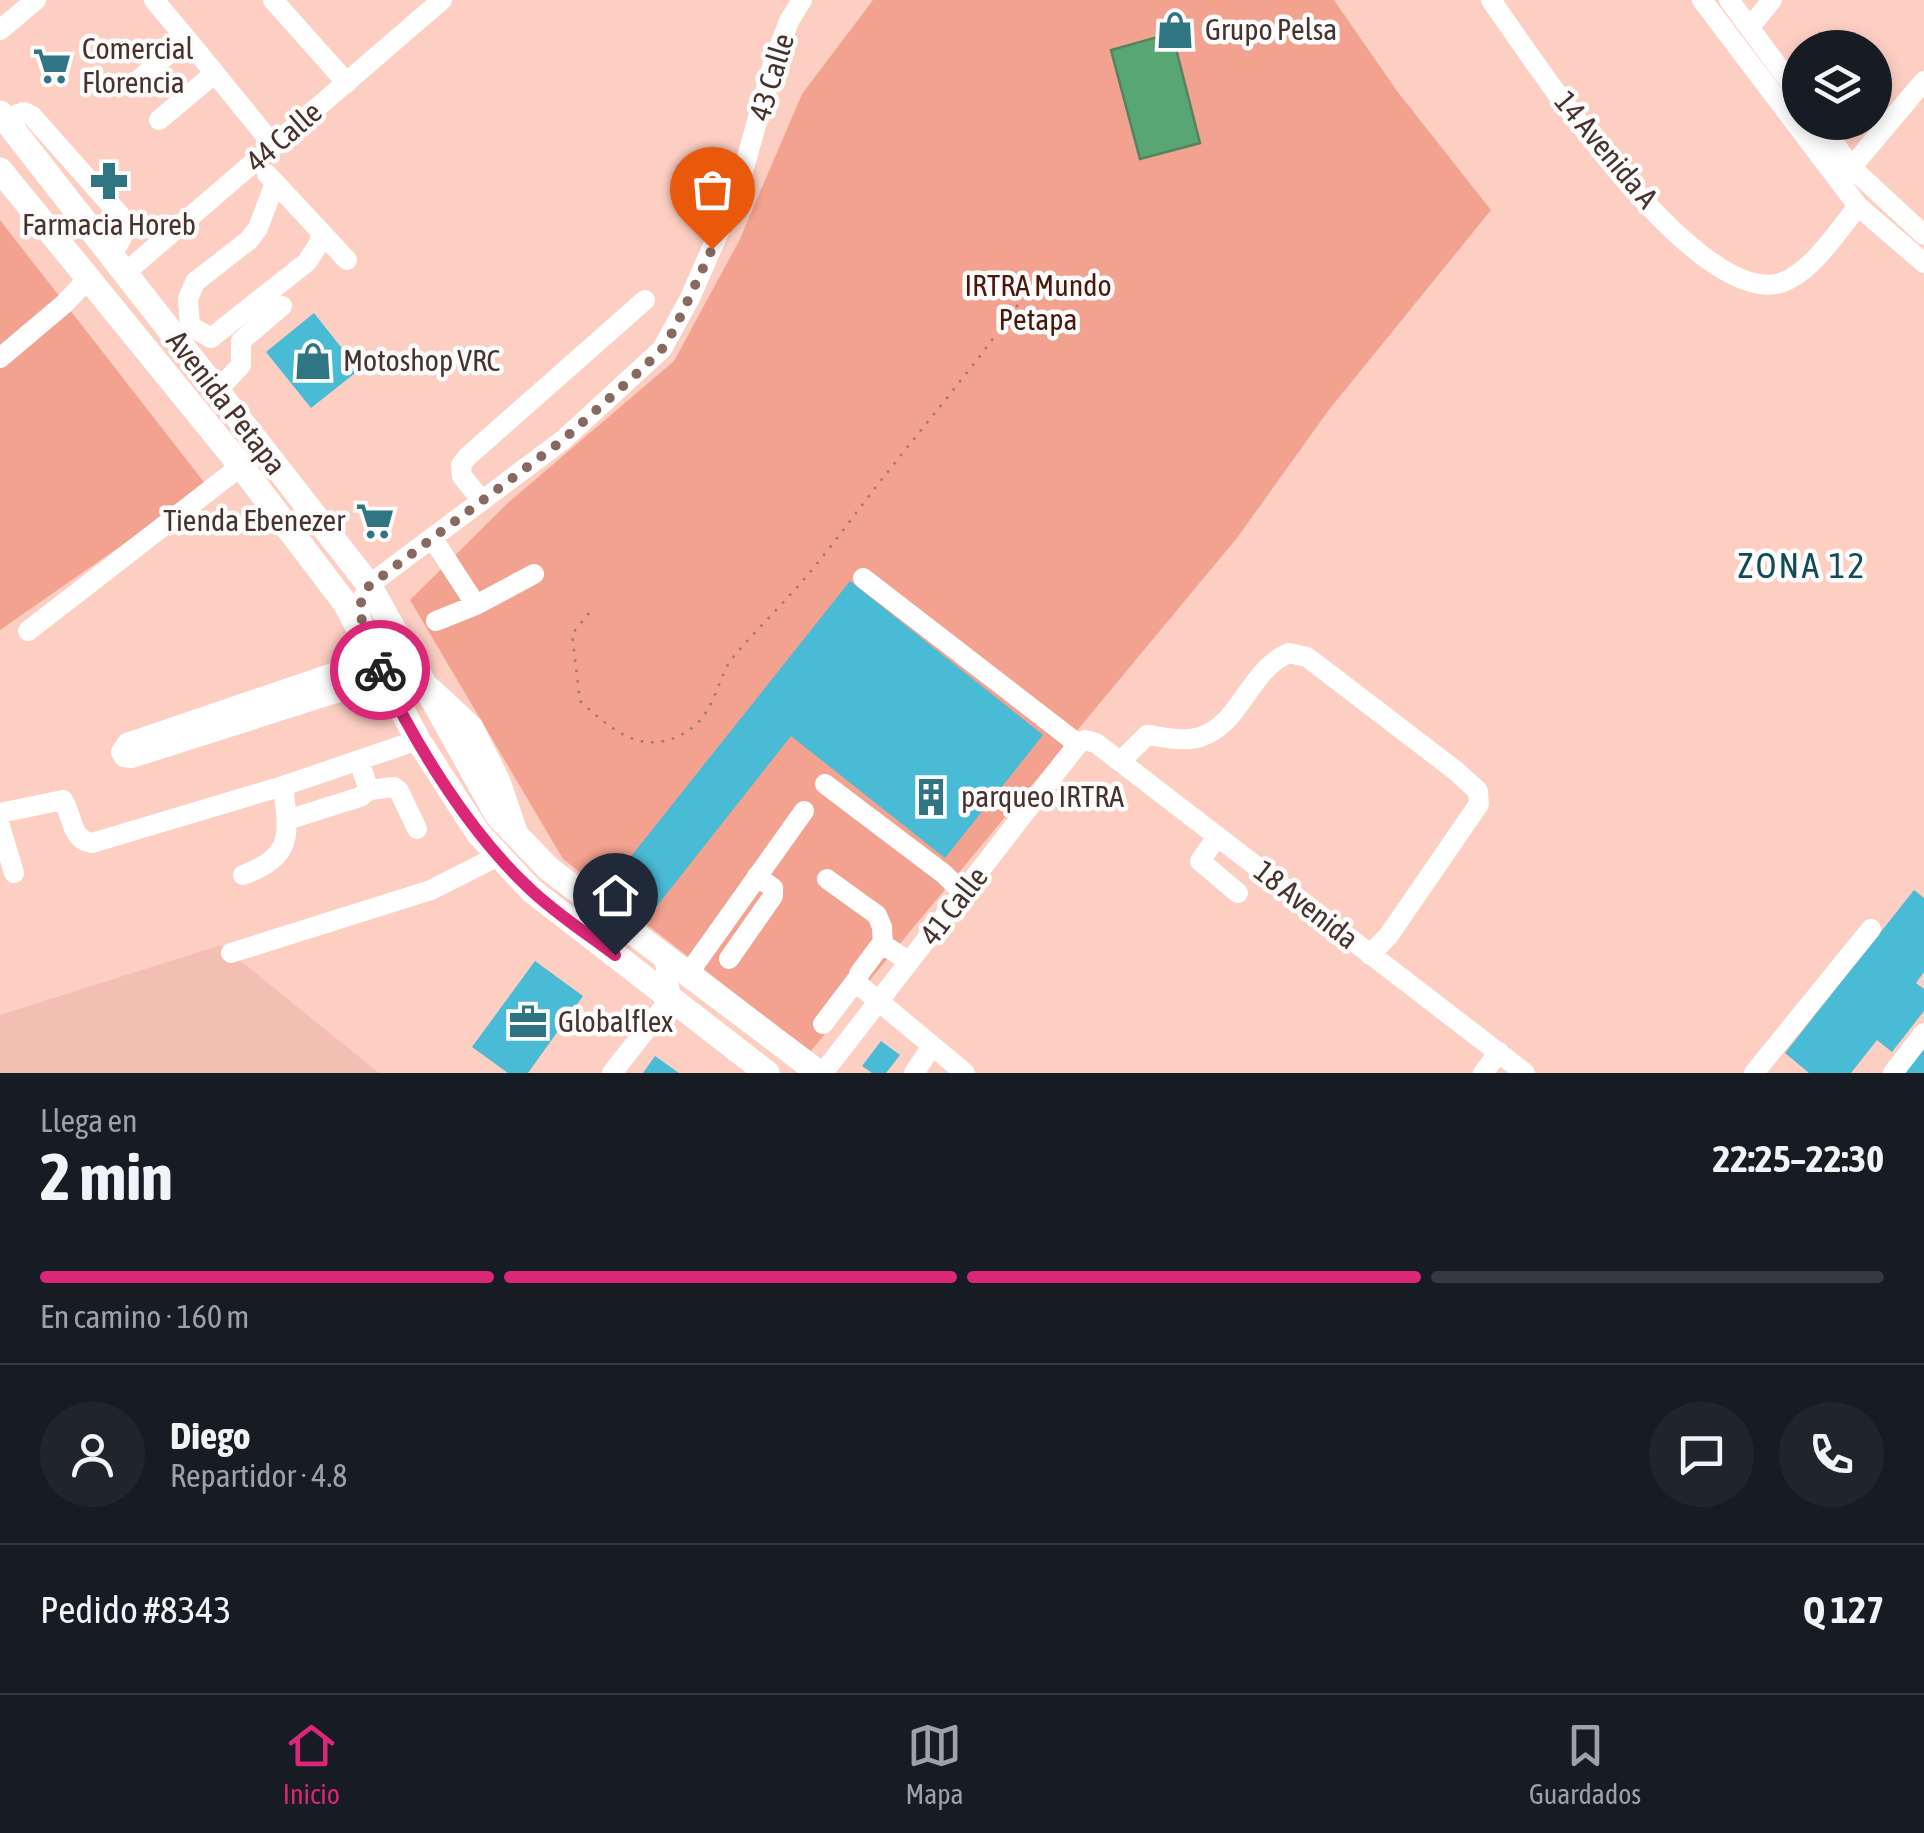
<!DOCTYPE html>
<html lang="es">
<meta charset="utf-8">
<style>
body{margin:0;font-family:"Asap Condensed",sans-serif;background:#20242c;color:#f1f3f6;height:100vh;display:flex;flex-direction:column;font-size:38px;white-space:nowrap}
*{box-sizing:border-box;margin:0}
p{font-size:32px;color:#9ea1a6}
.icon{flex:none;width:55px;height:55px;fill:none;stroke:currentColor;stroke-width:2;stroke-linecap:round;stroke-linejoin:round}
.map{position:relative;height:1073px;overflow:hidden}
.sheet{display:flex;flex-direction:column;background:#171b24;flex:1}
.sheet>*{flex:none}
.fabs{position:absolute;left:1782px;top:30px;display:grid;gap:20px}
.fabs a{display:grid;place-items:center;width:110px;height:110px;border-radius:50%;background:#171b24;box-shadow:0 5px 15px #0003;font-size:50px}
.pin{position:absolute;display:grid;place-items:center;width:85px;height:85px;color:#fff;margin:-102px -42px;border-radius:50% 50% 50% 0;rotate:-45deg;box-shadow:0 0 10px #0007}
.pin .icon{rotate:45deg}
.courier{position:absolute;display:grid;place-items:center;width:100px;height:100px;margin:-50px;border:8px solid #db2777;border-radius:50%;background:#fff;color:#222;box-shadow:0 2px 12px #0007}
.overview em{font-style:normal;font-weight:700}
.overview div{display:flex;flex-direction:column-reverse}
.overview{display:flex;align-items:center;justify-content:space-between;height:170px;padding:0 40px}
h1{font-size:65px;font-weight:700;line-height:75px}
.bar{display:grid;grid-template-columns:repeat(4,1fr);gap:15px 10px;align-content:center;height:120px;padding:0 40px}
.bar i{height:12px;border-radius:8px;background:#363941}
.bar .on{background:#db2777}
.bar p{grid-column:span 4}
.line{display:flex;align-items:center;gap:25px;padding:0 40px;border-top:2px solid #363941}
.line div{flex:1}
.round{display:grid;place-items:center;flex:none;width:105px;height:105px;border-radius:52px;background:#20242c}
.dock{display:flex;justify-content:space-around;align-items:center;height:140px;border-top:2px solid #363941;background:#171b24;font-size:28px;color:#9ea1a6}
.dock a{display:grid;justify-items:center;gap:5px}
.dock .on{color:#db2777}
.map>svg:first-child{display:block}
.built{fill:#f2bfb2}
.green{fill:#f2a28f}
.water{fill:#59a675;stroke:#54835f;stroke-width:2.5}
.building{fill:#49bbd4}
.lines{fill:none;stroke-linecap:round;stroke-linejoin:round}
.path{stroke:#9b7a71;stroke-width:2.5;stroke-dasharray:2.5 8;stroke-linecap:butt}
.minor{stroke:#fff;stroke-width:20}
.major{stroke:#fff;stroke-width:25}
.done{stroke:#876961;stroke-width:10;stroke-dasharray:0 18}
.route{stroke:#db2777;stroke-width:12}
.labels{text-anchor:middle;stroke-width:9;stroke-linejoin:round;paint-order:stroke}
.poi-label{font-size:30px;fill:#48322c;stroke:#fcfcfc;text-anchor:start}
.street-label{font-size:30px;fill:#48322c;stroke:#fcfcfc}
.park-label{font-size:30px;fill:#4b170b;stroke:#fcfcfc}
.quarter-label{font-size:35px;letter-spacing:2.5px;fill:#124b57;stroke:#fcfcfc}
</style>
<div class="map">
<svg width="1924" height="1073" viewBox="0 0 1924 1073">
<rect width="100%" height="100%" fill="#fdcfc3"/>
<path class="built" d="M 221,945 L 379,1073 L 0,1073 L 0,1015 Z"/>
<path class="green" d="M 873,0 L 1334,0 L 1397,91 L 1491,210 L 1328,411 L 1237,538 L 810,1052 L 563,859 L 410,600 L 509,502 L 674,361 L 739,241 L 802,94 Z
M 0,220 L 207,486 L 0,630 Z"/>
<path class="water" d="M 1172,33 L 1200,143 L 1140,159 L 1111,50 Z"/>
<path class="building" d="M 314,313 L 359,370 L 311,408 L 266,352 Z
M 850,581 L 1043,735 L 945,858 L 791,736 L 653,911 L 613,879 Z
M 1914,890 L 1924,898 L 1924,972 L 1916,983 L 1924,989 L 1924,1011 L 1892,1052 L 1877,1040 L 1851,1073 L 1809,1073 L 1785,1053 Z
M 535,961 L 583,996 L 528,1073 L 508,1073 L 472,1047 Z
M 1924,1037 L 1924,1073 L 1897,1073 Z
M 881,1041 L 900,1055 L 886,1073 L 872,1073 L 862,1066 Z
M 655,1056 L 679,1073 L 643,1073 Z"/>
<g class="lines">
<path class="path" d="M 589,613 L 572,634 L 580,701 C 609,727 638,755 679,736 C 717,718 714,681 734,656 C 757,629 783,604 806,577 C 834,544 859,508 886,474 C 932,416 979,360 1022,299"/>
<path class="minor" d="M 154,0 L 191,44
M 273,0 L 347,83
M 1491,0 C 1536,64 1690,299 1776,284 C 1808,278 1839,230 1858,206
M 1702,0 L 1858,206 L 1924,263
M 1729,0 L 1800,96
M 1750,27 L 1772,0
M 0,30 L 36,0
M 135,83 L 183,41 L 191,44 L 274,146
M 5,119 L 24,112 L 32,116 L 119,214 C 129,229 121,242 111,255
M 159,120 L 215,73
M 1819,122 L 1852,168 L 1924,235
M 267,174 L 347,260
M 1844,176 L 1924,81
M 275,183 L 258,228 L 249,240 L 195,282 L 188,299 L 190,326 L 211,338 L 307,262 L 320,242 L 320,231
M 125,273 L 442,0
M 0,358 L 64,304 L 88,279
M 217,391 L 241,365 L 241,341 L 282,306
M 482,501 L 462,476 L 461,465 L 467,457 L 645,300
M 433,539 L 476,605 L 534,574
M 863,578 L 1078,744
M 436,621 L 476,605
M 365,630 L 358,609 L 369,585 L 563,440 L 662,349 L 690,298 L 739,186 L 773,64 L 789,21 L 802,0
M 28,631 L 241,466
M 374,659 L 127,743 L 121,752 L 124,757 L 132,758 L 383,678
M 431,687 L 473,726 L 500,780 L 519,836
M 359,761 L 369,790 L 394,787 L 399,791 L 417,829
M 1120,762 L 1147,735 C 1164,737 1187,743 1203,736 C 1242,721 1250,669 1289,653 L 1307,657 L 1456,771 L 1478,791 L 1479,804 L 1389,935 L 1370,955
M 825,784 L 944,874 L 963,893
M 0,813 L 63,800 C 73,815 70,840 92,843 L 283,786 L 418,740
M 287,820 L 360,797 L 369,790
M 0,826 L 14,873
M 1217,837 L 1200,861 L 1238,893
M 243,875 C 294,856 289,835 283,786
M 827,879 L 877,915 L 882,927 L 883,947
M 231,953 L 431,890 L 498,856
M 729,959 L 773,896 L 773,888 L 757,876
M 909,962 L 890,949 L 879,947 L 859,974 L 858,984 L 965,1073
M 688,974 L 804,811
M 823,1024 L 858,978
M 612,1073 L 671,998 L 664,956
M 823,1073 L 1078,744 L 1085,740 L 1096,743 L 1525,1073
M 914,1073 L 932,1046
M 1483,1073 L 1499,1052
M 1754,1073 L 1871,929
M 1893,1073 L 1924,1033"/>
<path class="major" d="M 0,113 L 369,585 L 497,815 L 549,869 L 819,1073
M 0,170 L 241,466 L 345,603 L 418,740 L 478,833 L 531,890 L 767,1073"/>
</g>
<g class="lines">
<path class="done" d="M 380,670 L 358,609 L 369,586 L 563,440 L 643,368 L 662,349 L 675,328 L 712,249"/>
<path class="route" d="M 380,670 C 415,744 469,832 529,888 C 555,913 586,933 615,955"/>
</g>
<defs>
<g id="shop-bare" transform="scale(3)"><path d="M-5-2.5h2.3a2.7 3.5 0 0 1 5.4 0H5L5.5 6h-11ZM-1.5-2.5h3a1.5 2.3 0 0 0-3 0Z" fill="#307584" stroke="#fcfcfc" stroke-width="2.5" paint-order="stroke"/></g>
<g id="supermarket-bare" transform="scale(3)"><path d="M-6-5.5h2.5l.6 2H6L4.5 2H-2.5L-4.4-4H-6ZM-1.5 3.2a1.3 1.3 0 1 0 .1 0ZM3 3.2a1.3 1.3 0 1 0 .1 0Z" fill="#307584" stroke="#fcfcfc" stroke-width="2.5" paint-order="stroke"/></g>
<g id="pharmacy-bare" transform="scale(3)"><path d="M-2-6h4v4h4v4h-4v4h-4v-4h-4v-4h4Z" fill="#307584" stroke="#fcfcfc" stroke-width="2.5" paint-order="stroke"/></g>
<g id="building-bare" transform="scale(3)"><path d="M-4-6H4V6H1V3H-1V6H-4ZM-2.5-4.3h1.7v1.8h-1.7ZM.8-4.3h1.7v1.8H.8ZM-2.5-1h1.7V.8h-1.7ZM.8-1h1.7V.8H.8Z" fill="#307584" stroke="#fcfcfc" stroke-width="2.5" paint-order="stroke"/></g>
<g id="office-bare" transform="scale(3)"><path d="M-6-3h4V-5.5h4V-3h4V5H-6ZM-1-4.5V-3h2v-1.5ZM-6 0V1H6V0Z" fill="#307584" stroke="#fcfcfc" stroke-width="2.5" paint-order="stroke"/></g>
</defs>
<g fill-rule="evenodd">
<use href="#shop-bare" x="1175" y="30"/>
<use href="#supermarket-bare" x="52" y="66"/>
<use href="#pharmacy-bare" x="109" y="181"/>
<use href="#shop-bare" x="313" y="361"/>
<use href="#supermarket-bare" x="375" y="521"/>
<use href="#building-bare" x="931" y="797"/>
<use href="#office-bare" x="528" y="1022"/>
</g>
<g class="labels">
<g class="poi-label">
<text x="1205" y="40">Grupo Pelsa</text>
<text x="82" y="59">Comercial<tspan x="82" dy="34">Florencia</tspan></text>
<text x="109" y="235" text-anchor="middle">Farmacia Horeb</text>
<text x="343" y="371">Motoshop VRC</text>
<text x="345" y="531" text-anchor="end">Tienda Ebenezer</text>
<text x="961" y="807">parqueo IRTRA</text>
<text x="558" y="1032">Globalflex</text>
</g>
<g class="street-label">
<text transform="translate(772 77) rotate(-73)" y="10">43 Calle</text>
<text transform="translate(284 137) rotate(-41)" y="10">44 Calle</text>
<text transform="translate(1606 150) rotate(50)" y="10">14 Avenida A</text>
<text transform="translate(226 403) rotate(52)" y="10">Avenida Petapa</text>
<text transform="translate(1306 905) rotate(38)" y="10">18 Avenida</text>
<text transform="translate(954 906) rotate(-52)" y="10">41 Calle</text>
</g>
<g class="park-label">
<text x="1038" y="296">IRTRA Mundo<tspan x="1038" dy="34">Petapa</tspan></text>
</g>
<g class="quarter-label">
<text x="1802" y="578">ZONA 12</text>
</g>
</g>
</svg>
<div class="fabs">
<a><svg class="icon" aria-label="layers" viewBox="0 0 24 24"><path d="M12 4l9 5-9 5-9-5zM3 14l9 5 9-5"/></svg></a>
</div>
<div class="pin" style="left:712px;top:249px;background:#ea580c"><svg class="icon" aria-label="bag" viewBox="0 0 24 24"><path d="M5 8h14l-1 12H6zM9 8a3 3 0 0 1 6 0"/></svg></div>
<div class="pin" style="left:615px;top:955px;background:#1f2937"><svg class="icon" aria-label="home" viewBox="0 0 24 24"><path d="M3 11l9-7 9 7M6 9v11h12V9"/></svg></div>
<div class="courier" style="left:380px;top:670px"><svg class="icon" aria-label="bike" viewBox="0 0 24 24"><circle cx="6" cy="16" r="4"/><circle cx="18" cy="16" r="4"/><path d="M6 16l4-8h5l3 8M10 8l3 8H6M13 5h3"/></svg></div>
</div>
<section class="sheet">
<div class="overview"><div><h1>2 min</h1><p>Llega en</p></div><em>22:25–22:30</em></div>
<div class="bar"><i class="on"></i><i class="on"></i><i class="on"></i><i></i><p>En camino · 160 m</p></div>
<div class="line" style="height:180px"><a class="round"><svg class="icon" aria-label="person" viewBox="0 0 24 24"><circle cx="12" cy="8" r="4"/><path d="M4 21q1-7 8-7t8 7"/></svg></a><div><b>Diego</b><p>Repartidor · 4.8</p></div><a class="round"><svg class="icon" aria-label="chat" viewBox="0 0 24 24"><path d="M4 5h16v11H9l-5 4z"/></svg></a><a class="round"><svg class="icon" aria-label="phone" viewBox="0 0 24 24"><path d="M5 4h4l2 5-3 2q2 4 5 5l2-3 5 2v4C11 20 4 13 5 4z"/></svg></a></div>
<div class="line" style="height:130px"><div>Pedido #8343</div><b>Q 127</b></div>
</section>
<nav class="dock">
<a class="on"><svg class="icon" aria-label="home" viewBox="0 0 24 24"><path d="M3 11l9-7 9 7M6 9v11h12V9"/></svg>Inicio</a>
<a><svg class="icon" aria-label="map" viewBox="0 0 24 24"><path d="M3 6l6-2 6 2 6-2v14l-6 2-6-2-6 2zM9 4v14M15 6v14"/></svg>Mapa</a>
<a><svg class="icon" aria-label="saved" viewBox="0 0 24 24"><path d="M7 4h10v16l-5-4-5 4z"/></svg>Guardados</a>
</nav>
